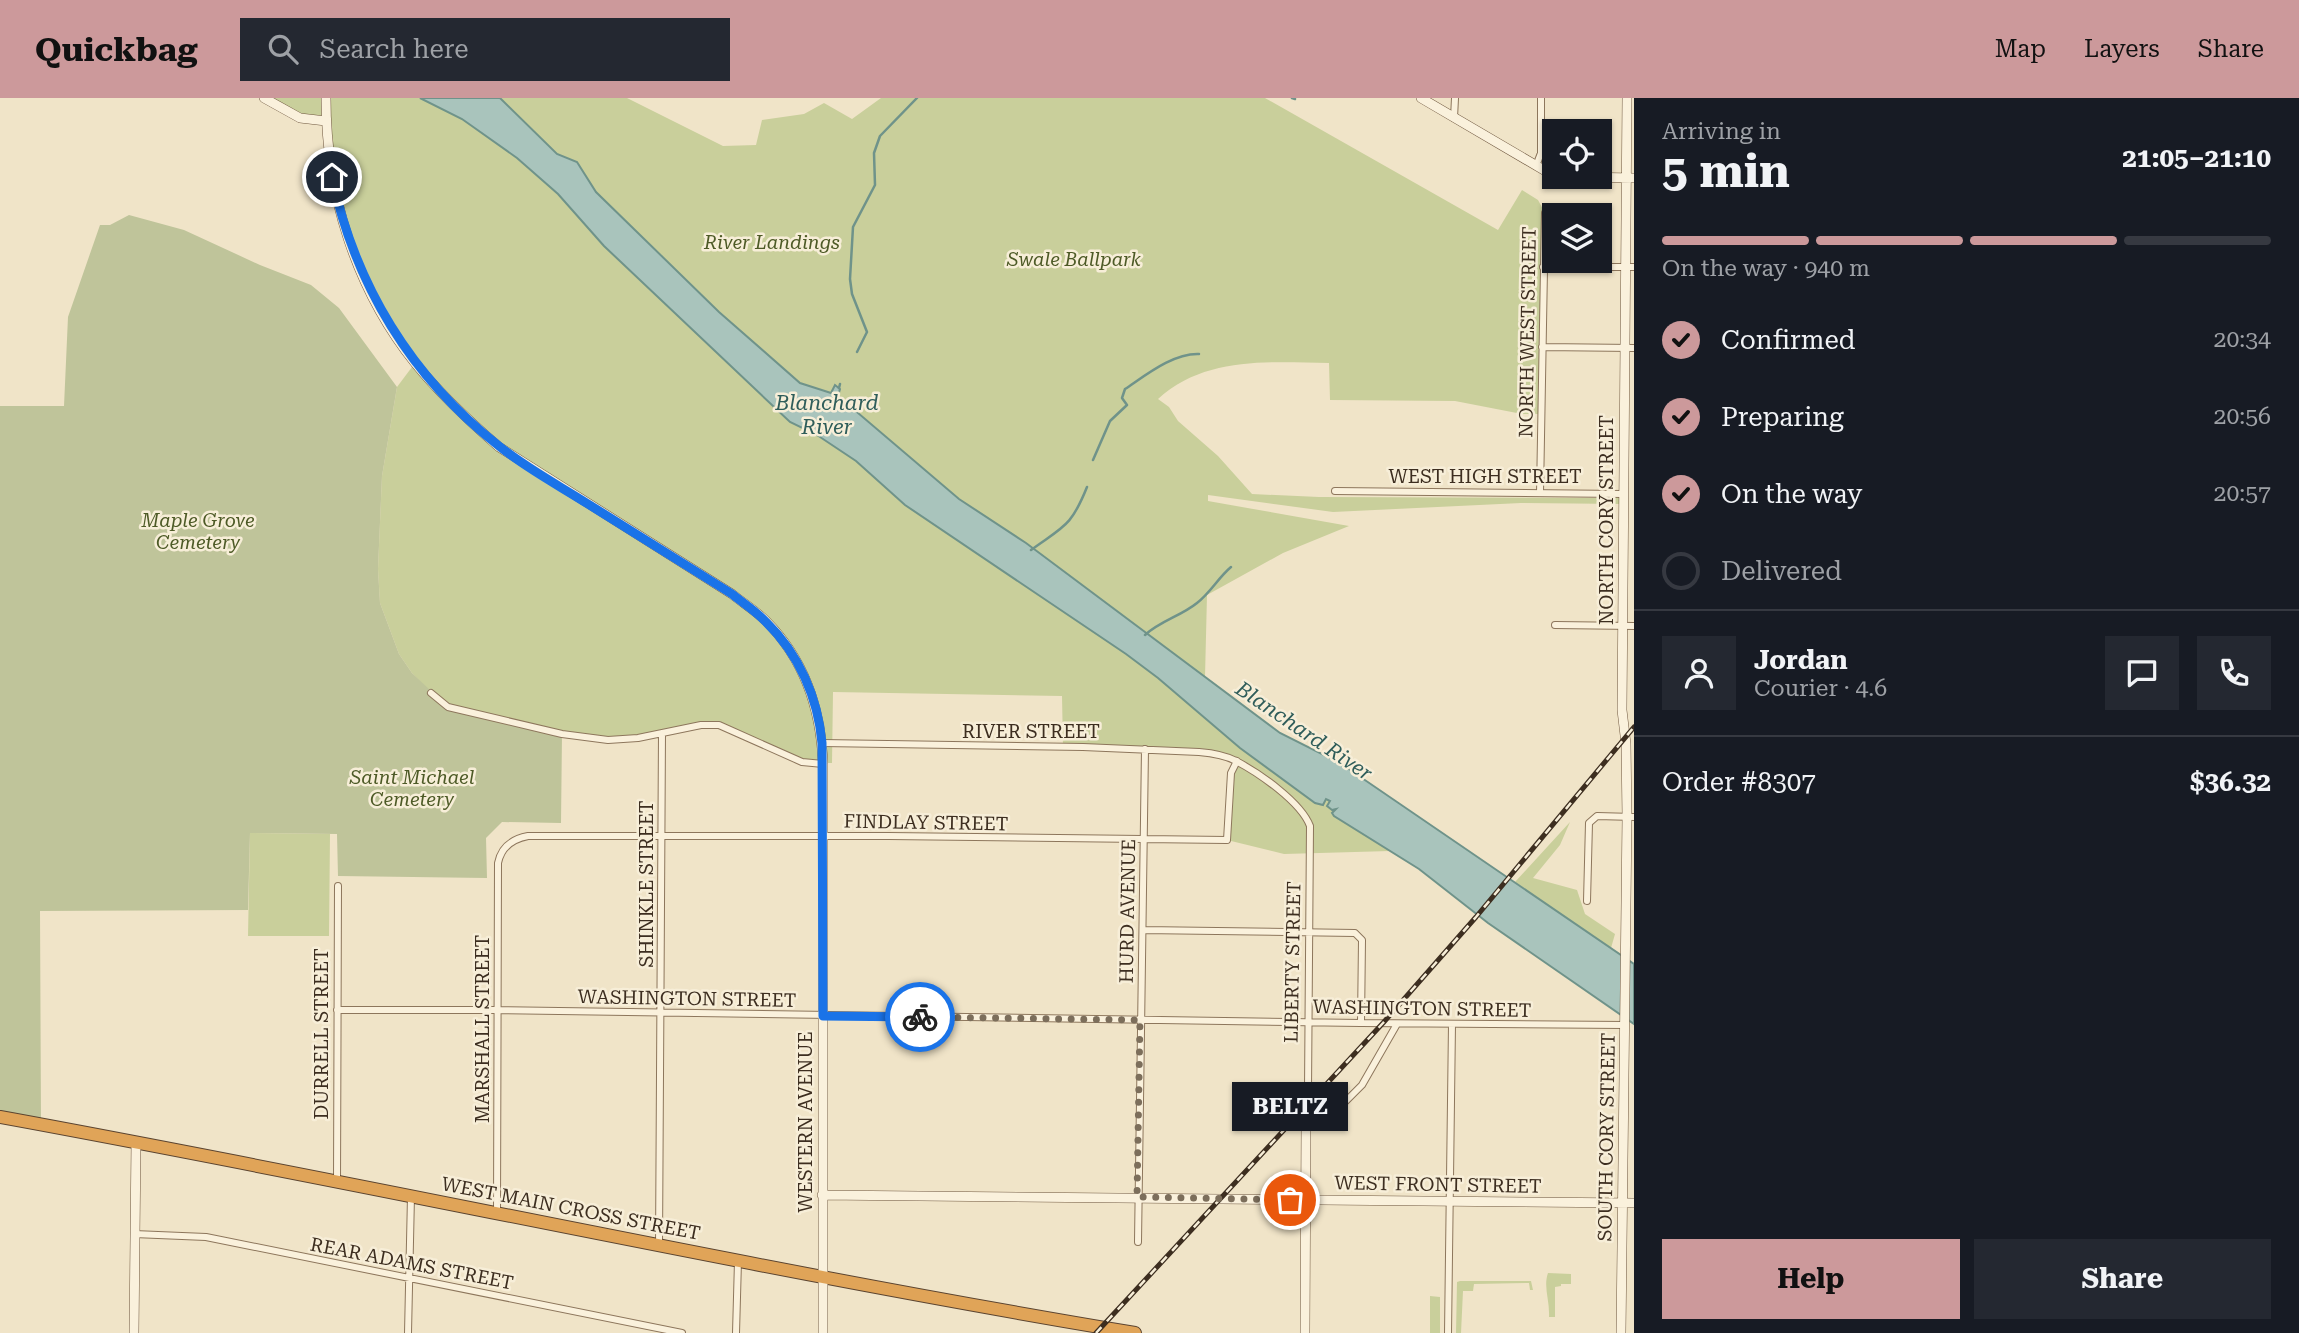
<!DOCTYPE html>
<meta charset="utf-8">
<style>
body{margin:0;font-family:"Roboto Serif",serif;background:#242831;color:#f1f3f6;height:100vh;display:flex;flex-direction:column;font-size:26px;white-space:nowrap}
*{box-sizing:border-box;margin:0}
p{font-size:23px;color:#9ea1a6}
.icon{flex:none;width:38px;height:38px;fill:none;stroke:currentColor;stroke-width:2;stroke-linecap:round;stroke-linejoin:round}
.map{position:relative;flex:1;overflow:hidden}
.panel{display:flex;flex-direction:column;background:#171b24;width:665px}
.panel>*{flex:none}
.fabs{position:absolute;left:1542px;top:21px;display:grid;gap:14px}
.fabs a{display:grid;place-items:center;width:70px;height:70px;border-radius:0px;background:#171b24;box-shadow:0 2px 5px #0004;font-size:35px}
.pin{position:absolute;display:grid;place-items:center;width:60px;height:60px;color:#fff;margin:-30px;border:4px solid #fff;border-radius:50%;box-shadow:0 2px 7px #0007}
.courier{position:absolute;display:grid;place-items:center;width:70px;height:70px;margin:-35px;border:5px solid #1a73e8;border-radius:50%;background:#fff;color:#222;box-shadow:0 2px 9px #0007}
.bubble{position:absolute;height:49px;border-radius:0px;background:#171b24;box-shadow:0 2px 5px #0004;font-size:23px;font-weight:700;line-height:49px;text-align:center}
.summary em{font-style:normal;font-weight:700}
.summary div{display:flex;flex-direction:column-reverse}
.summary{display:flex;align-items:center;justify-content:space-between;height:119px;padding:0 28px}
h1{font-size:46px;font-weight:700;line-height:52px}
.bar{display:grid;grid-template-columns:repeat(4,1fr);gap:10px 7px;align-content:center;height:84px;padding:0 28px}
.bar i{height:9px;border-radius:5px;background:#363941}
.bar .on{background:#cc999b}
.bar p{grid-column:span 4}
.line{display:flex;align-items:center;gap:18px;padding:0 28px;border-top:2px solid #363941}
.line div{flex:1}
.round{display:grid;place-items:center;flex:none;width:74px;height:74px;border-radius:0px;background:#242831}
ol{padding:0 28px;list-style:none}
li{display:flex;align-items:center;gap:21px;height:77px}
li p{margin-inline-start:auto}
li .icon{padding:7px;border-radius:50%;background:#cc999b;color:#111;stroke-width:4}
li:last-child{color:#9ea1a6}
li i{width:38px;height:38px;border:4px solid #363941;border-radius:50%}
.button{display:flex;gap:14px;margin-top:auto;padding:14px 28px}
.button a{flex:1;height:80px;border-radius:0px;background:#cc999b;color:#111;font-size:28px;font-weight:700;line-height:80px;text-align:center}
.button a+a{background:#242831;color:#f1f3f6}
header{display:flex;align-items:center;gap:42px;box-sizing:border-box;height:98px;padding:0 35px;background:#cc999b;color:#111}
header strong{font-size:33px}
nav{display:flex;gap:38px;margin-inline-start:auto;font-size:24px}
.search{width:490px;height:63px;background:#242831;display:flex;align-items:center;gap:18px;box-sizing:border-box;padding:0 24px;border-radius:0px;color:#9ea1a6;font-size:26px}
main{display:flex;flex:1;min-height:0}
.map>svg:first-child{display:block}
.green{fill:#c9cf9b}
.cemetery{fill:#bfc49a}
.water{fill:#a9c4bc;stroke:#6f938a;stroke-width:2}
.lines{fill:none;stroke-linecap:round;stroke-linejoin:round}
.stream{stroke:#6f938a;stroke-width:2.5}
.street-casing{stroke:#8d765c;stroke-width:8}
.secondary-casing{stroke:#6f573f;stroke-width:10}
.highway-casing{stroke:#5b4430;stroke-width:14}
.street{stroke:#faf1dc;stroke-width:6}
.secondary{stroke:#faf1dc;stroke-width:9}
.highway{stroke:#e0a458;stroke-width:12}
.rail-casing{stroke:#3d2e20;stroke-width:5}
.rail{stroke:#f7eed8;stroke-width:2.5;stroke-dasharray:8;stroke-linecap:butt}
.done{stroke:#7c6e5b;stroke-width:7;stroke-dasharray:0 12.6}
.route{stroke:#1a73e8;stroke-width:9}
.labels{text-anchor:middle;stroke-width:5;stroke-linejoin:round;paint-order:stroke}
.park-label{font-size:19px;font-style:italic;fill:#4d5a26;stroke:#f7eed8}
.street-label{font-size:19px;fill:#3d2e20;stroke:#f7eed8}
.water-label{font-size:21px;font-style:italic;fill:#2f5d5a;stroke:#f7eed8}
</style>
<header>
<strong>Quickbag</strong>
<div class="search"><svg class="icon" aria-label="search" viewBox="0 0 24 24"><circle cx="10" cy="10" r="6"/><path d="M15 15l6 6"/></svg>Search here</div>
<nav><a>Map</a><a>Layers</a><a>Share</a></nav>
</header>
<main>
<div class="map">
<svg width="1634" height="1235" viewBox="0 0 1634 1235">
<rect width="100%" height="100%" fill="#f0e4c8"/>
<path class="green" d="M 265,0 L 627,0 L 723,48 L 756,47 L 762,22 L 804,16 L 824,5 L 852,21 L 881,0 L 1265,0 L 1498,132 L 1522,92 L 1538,102 L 1545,115 L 1541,316 L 1522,316 L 1455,303 L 1330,302 L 1329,265 C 1270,264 1205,258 1158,301 L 1169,309 L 1178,323 L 1218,358 L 1252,396 L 1319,399 L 1623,400 L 1623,406 L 1521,405 L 1333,414 L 1208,397 L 1208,403 L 1349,428 L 1283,455 L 1207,497 L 1205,579 L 1200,588 L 1390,753 L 1284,756 L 1227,742 L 1232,661 L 1217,656 L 1063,649 L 1062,598 L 833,594 L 832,665 L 808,665 L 719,627 L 638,640 L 577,639 L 448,609 L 431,595 L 412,575 L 399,556 L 380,505 L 378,471 L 382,378 L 397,289 L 415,265 L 367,188 L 341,120 L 326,23 L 300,20 Z
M 1570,724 L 1560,747 L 1533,780 L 1577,792 L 1585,816 L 1615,836 L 1611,850 L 1515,784 Z
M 250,735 L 330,736 L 329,838 L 248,838 Z
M 1548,1175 L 1571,1176 L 1571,1186 L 1561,1186 L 1561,1188 L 1555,1189 L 1555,1219 L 1549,1219 C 1550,1203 1543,1189 1548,1175 Z
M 1460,1183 L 1531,1183 L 1533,1192 L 1530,1192 L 1529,1185 L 1474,1186 L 1473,1193 L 1463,1193 L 1461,1235 L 1456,1235 L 1457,1184 Z
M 1430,1198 L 1440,1199 L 1440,1235 L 1430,1235 Z"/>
<path class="cemetery" d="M 129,117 L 184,132 L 260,167 L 311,187 L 339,210 L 397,289 L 382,378 L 378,471 L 380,505 L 399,556 L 412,575 L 448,609 L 562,636 L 561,725 L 502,724 L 486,740 L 487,780 L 338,778 L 337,736 L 250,735 L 248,812 L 40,813 L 41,1026 L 0,1019 L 0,308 L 64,308 L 68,219 L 100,127 L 110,127 Z"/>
<path class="water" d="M 420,0 L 500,0 L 557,56 L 577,64 L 596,94 L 719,214 L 800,285 L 831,295 L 835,287 L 840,291 L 838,298 L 959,401 L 1026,445 L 1280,635 L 1340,665 L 1634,866 L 1634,926 L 1488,825 L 1419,771 L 1334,718 L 1332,715 L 1336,711 L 1332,712 L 1327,708 L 1330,703 L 1326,701 L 1323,707 L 1315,705 L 1240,650 L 1158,580 L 1126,556 L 905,407 L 856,363 L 817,337 L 790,324 L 604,148 L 558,96 L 517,60 L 462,21 Z"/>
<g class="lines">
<path class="stream" d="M 1292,0 L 1295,1
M 857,254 L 867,234 L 852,196 L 850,181 L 853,129 L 875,87 L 874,55 L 880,38 L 917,0
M 839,290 L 840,286
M 1093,362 L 1110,323 L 1127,307 L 1122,300 L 1125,291 C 1146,277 1173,255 1199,256
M 1031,452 C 1064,428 1071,429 1087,389
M 1145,537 C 1160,523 1181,518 1197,505 C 1211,494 1218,480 1231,469"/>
<g class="street-casing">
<path id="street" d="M 1454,20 L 1455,0
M 1536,68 L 1541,55 L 1541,0
M 1543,169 L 1634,169
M 1542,249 L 1634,250
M 1335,393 L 1623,396
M 1540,395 L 1545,115
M 1555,527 L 1634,528
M 431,595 L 448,609 L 562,636 L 608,642 L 638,640 L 701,627 L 719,627 L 802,664 L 823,666
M 822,645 L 1083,649 L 1199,654 C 1211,655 1225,657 1236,663 C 1259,675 1301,704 1310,728 L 1308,992
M 1587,803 L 1589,725 L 1597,718 L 1634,719
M 1143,832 L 1355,835 L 1362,842 L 1361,925
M 337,912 L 498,912 L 1361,925 L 1625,927
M 1335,1014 L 1362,987 L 1397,926
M 337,1084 L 338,788
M 497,1115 L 498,765 C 501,750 512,741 528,738 L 889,738 L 1227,742 L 1231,675 L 1237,663
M 134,1136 L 206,1139 L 682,1235
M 1138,1144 L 1145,651
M 659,1148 L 662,635
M 408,1235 L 411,1098
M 736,1235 L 738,1163
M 1448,1235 L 1452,926"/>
</g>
<g class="secondary-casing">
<path id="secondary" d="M 264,0 L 300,20 L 326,23
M 326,0 C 326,95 355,190 415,265 C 440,296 469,323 499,349 L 732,496 C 743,505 756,513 766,523 C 805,562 821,612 823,666 L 823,1235
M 1421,0 L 1554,78
M 1581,79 L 1634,80
M 822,1097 L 1634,1105
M 134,1235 L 136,1044
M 1305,1235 L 1306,1027
M 1621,1235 L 1627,719 L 1626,646 L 1622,612 L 1627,0"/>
</g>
<g class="highway-casing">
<path id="highway" d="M 0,1019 C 379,1088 755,1172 1135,1235"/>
</g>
<use href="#street" class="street"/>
<use href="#secondary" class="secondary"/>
<use href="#highway" class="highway"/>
<g class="rail-casing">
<path id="rail" d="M 1096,1235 L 1383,925 L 1476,819 L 1634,629"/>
</g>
<use href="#rail" class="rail"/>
</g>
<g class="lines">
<path class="done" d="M 920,919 L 1140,922 L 1137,1099 L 1290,1102"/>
<path class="route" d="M 332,79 C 355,187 411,279 499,348 C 526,370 558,387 588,406 C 636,436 684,466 732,496 C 743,505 756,513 766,524 C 799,556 818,600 822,645 L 823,918 L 920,919"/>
</g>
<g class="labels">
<g class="park-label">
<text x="772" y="151">River Landings</text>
<text x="1074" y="168">Swale Ballpark</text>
<text x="198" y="429">Maple Grove<tspan x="198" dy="22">Cemetery</tspan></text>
<text x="412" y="686">Saint Michael<tspan x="412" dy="22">Cemetery</tspan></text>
</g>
<g class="street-label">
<text transform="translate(1527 234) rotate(-89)" y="7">NORTH WEST STREET</text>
<text x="1485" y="385">WEST HIGH STREET</text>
<text transform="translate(1606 422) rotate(-90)" y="7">NORTH CORY STREET</text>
<text x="1031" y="640">RIVER STREET</text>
<text transform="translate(926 724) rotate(1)" y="7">FINDLAY STREET</text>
<text transform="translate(646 786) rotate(-90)" y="7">SHINKLE STREET</text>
<text transform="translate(1127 813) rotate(-89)" y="7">HURD AVENUE</text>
<text transform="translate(1292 864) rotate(-89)" y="7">LIBERTY STREET</text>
<text transform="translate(687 900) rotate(1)" y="7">WASHINGTON STREET</text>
<text transform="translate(1422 910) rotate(1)" y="7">WASHINGTON STREET</text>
<text transform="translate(482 931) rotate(-90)" y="7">MARSHALL STREET</text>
<text transform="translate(321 936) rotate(-90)" y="7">DURRELL STREET</text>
<text transform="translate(805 1024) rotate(-90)" y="7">WESTERN AVENUE</text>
<text transform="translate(1606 1039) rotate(-89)" y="7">SOUTH CORY STREET</text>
<text transform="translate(1438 1086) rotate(1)" y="7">WEST FRONT STREET</text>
<text transform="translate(571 1110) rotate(11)" y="7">WEST MAIN CROSS STREET</text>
<text transform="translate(412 1165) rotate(11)" y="7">REAR ADAMS STREET</text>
</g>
<g class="water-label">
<text x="827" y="312">Blanchard<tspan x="827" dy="24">River</tspan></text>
<text transform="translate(1304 633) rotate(34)" y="7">Blanchard River</text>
</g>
</g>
</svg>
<div class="fabs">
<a><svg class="icon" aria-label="locate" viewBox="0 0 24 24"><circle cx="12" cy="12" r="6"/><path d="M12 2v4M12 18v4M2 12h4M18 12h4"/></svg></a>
<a><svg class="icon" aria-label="layers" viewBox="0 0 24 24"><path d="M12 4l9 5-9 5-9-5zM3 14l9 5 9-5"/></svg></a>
</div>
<div class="pin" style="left:1290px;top:1102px;background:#ea580c"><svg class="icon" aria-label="bag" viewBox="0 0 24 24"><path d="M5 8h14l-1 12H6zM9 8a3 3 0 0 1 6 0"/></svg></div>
<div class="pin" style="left:332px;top:79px;background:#1f2937"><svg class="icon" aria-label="home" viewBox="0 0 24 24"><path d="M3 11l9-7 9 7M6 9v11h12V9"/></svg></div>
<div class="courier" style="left:920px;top:919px"><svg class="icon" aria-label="bike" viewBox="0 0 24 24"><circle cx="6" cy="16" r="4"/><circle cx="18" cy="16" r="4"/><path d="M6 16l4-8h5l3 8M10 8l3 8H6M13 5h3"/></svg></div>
<div class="bubble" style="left:1232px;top:984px;width:116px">BELTZ</div>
</div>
<section class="panel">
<div class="summary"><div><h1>5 min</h1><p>Arriving in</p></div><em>21:05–21:10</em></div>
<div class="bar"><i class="on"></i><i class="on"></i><i class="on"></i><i></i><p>On the way · 940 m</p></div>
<ol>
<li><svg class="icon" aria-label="check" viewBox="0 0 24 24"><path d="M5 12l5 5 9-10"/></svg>Confirmed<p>20:34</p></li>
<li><svg class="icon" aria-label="check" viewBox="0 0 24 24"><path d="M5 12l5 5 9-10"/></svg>Preparing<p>20:56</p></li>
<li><svg class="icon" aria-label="check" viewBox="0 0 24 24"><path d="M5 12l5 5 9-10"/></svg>On the way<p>20:57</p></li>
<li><i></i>Delivered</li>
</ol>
<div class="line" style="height:126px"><a class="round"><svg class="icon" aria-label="person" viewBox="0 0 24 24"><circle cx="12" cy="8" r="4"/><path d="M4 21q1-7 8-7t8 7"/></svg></a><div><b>Jordan</b><p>Courier · 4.6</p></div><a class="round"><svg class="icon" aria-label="chat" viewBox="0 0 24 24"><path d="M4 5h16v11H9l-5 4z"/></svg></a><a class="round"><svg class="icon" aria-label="phone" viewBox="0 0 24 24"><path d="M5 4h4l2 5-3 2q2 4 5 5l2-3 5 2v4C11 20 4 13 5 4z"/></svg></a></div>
<div class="line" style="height:91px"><div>Order #8307</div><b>$36.32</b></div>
<div class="button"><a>Help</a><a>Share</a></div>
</section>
</main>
